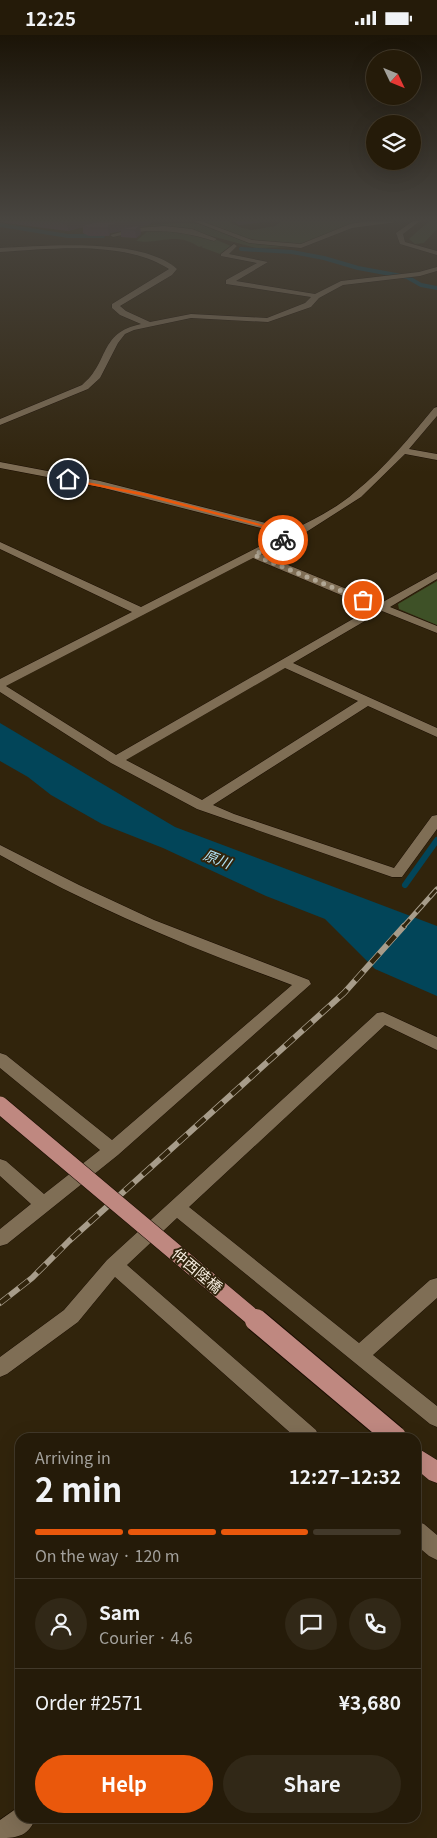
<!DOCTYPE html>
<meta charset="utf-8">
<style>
body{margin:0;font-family:Georgia,"Noto Sans JP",serif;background:#312817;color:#f1f3f6;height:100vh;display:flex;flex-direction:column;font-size:19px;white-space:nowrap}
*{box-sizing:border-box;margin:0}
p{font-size:16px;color:#a3a19c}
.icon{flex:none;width:28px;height:28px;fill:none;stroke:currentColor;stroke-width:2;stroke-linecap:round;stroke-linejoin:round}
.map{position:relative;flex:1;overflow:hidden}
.side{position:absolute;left:15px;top:1398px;width:406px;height:390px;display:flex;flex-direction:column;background:#251b09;border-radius:15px;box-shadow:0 5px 20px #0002,0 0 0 1px #42392a}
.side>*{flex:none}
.needle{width:32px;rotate:133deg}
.fabs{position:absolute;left:366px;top:15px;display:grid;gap:10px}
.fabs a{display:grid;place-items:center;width:55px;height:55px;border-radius:50%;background:#251b09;box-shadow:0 5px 20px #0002,0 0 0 1px #42392a;font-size:25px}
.pin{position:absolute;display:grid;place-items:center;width:42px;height:42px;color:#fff;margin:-21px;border:2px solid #fff;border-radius:50%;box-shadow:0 1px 5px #0007}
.courier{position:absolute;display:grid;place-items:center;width:50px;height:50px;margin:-25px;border:4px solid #ea580c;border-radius:50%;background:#fff;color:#222;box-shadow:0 1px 6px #0007}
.summary em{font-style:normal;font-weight:700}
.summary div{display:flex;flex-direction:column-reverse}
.summary{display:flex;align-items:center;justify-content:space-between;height:85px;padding:0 20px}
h1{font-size:32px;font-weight:700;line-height:38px}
.bar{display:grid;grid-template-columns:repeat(4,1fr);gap:8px 5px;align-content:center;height:60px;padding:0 20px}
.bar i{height:6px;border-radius:4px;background:#42392a}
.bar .current{background:#ea580c}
.bar p{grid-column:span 4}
.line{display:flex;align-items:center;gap:12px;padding:0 20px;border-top:1px solid #42392a}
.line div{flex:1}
.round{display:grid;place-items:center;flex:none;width:52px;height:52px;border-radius:26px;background:#312817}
.primary-button{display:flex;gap:10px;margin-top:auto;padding:10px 20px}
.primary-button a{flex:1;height:58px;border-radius:30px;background:#ea580c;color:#fff;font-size:20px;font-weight:700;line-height:58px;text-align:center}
.primary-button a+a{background:#312817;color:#f1f3f6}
.status{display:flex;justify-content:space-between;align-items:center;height:35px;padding:0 25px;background:#251b09;direction:ltr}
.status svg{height:14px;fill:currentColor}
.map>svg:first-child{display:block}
.green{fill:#3e5127}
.water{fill:#024559}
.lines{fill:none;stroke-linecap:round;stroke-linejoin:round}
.stream-far1{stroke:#024559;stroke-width:4}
.stream{stroke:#024559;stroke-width:6}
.minor-casing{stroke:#190c00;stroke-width:1}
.major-casing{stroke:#190c00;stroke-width:1}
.minor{fill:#7f6e55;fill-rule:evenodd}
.major{fill:#bf8880;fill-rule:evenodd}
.rail-far1-casing{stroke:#a79c8a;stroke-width:5}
.rail-casing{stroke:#a79c8a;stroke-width:6}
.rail-far1{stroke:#31240c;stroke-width:3;stroke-dasharray:10;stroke-linecap:butt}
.rail{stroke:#31240c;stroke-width:4.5;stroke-dasharray:12;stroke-linecap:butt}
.major-bridge-far1-casing{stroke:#190c00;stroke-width:18;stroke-linecap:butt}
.major-bridge-casing{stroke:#190c00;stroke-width:24;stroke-linecap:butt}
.major-bridge-far1{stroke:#bf8880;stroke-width:17}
.major-bridge{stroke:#bf8880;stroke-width:22}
.wall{fill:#5e2f63}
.shaded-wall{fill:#4c2650}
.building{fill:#6d3773;stroke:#4c2650}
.route{fill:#ea580c}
.done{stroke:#b1a795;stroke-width:5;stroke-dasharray:0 9}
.labels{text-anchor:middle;stroke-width:4;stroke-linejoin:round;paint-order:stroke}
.water-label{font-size:14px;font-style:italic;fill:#b2e3f7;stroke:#31240c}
.near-street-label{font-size:15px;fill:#f6eddf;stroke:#31240c}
</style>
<div class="status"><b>12:25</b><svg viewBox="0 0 49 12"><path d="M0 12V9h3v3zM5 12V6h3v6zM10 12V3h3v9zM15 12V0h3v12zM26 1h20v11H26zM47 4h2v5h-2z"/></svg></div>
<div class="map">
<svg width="437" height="1803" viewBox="0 0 437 1803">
<rect width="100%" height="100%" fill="#31240c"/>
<path class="green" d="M 201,186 L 228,186 L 239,192 L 252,195 L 275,191 L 282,186 L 376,186 C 349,187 329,201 303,209 C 284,215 215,197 201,186 Z
M 429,186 L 437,186 L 437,194 L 424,208 L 415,209 L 409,204 Z
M 178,188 L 199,189 L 250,207 L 298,212 L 256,213 L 200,198 L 231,211 L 220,219 L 201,212 L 204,210 L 199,212 C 175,196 161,210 136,206 L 150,194 L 138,193 L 139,191 Z
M 437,546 L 437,590 L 399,574 L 398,569 Z"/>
<path class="water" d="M 0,688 L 175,792 L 437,891 L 437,961 L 375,934 L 325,884 L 266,861 L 163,813 L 102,789 L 51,760 L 28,742 L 0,726 Z"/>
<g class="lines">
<path class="stream-far1" d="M 0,190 L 68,201 L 103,201
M 241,214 L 292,217 L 324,223 L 358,233 L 407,242 L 421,250 L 437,253"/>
<path class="stream" d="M 405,850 L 437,805"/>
<g class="minor-casing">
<path id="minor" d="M 193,186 L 201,186 L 252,205 L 301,209 L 350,189 L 368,186 L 397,187 L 352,193 L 301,213 L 249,208 Z
M 413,186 L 420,186 L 403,199 L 405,207 L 437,216 L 437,220 L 400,209 L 396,198 Z
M 164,191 L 192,194 L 217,204 L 214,206 C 179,195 148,192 113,202 L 110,200 L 136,193 Z
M 234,209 L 237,211 L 229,219 L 268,227 L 236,246 L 315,259 L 341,246 L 419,237 L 437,232 L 437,236 L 420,241 L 343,250 L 319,263 L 311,272 L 268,287 L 191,283 L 134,295 L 125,299 L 118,308 L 100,343 L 88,354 L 0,390 L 0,384 L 82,350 C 110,327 98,298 141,289 L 120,280 L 112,273 L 112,269 L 169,234 C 124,205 52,214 0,217 L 0,213 C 45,211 142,202 177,234 L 172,240 L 120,271 L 126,276 L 150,287 L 191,279 L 267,283 L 305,268 L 311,262 L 226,249 L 226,245 L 257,228 L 221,221 L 221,219 Z
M 437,372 L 437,381 L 409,414 L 437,419 L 437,425 L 405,419 L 361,462 L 300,501 L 261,519 L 381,568 L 437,537 L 437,544 L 390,572 L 437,591 L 437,598 L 382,576 L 293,628 L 437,693 L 437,702 L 368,671 L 213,770 L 234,779 L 394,833 L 432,781 L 437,780 L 437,794 L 402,842 L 392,842 L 197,774 L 111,728 L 0,657 L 0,644 L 132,577 L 0,514 L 0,507 L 141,572 L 284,499 L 100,452 L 0,433 L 0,427 L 100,446 L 293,495 C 314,484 337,473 355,457 C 385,433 409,403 434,373 ZM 253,523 L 372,573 L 116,720 L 6,651 ZM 285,633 L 358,666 L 202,765 L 126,725 Z
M 0,810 L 79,850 L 154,885 L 309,945 L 311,949 L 118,1120 L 7,1209 L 0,1211 L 0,1194 L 31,1169 L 0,1141 L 0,1124 L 6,1126 L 44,1159 L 100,1115 L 0,1033 L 0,1018 L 6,1020 L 112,1105 L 292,950 C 191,913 93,873 0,820 Z
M 383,977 L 437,1002 L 437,1015 L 385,990 L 189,1172 L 359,1308 L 430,1245 L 437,1243 L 437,1263 L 373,1320 L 437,1371 L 437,1392 L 430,1389 L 177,1183 L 127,1230 L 316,1395 L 319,1402 L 295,1402 L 115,1242 L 78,1287 L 7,1339 L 0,1342 L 0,1322 L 64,1275 L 107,1225 L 377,978 Z
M 416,1486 L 424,1489 L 437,1500 L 437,1525 L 429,1521 L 416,1510 Z
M 20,1771 L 20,1782 L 36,1782 C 29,1801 18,1803 0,1803 L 0,1785 Z"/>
</g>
<g class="major-casing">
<path id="major" d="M 416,1412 L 437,1425 L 437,1448 L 429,1445 L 416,1434 Z"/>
</g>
<use href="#minor" class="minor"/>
<use href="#major" class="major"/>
<g class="rail-far1-casing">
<path id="rail-far1" d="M 403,892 L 437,854"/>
</g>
<g class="rail-casing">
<path id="rail" d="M 0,1268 L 32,1243 L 69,1206 L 344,958 L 404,891"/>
</g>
<use href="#rail-far1" class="rail-far1"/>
<use href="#rail" class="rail"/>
<g class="major-bridge-far1-casing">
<path id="major-bridge-far1" d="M 0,1070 L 257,1286"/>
</g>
<g class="major-bridge-casing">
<path id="major-bridge" d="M 256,1285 L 395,1402"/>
</g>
<use href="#major-bridge-far1" class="major-bridge-far1"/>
<use href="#major-bridge" class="major-bridge"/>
</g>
<path class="wall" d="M 0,186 L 153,186 L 149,190 L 140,192 L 141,199 L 136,203 L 121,202 L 121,196 L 110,198 L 109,201 L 89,201 L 83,198 L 83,192 L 68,196 L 5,188 Z
M 233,186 L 269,186 L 239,190 Z"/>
<path class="shaded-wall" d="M 76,186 L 110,186 L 83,190 L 83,192 L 68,196 L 67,188 Z
M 131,186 L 153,186 L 149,190 L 140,192 L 141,199 L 136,203 L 135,195 L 120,194 L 121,196 L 110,198 L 109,201 L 108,193 L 109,190 Z
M 239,186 L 269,186 L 239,190 Z"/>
<path class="building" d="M 50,186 L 76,186 L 67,188 Z
M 101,186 L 131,186 L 109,190 L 108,193 L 89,193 L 83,190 Z
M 140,190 L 135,195 L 120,194 Z"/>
<linearGradient id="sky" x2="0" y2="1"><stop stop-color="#1b1407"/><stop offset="0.42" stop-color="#484540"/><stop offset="1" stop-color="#484540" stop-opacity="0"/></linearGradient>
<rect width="437" height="438" fill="url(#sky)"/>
<path class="route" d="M 66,443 L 144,458 L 298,499 L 283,507 L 281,504 L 291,499 L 144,461 L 66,445 Z"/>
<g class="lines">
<path class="done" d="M 283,505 L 254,520 L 363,565"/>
</g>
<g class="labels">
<g class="water-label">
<text transform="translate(217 824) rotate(21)" y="5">原川</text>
</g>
<g class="near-street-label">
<text transform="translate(197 1236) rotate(40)" y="5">仲西陸橋</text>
</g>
</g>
</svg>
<div class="fabs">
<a><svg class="needle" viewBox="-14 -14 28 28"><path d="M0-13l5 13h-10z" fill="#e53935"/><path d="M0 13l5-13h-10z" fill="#a3a19c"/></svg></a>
<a><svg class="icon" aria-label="layers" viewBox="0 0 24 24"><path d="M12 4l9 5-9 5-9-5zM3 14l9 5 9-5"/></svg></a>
</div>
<div class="pin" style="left:363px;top:565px;background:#ea580c"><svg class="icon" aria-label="bag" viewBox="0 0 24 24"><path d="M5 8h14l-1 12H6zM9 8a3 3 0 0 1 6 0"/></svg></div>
<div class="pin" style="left:68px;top:444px;background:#1f2937"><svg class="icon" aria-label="home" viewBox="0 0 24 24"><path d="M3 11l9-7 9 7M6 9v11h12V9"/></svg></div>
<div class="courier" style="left:283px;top:505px"><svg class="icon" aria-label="bike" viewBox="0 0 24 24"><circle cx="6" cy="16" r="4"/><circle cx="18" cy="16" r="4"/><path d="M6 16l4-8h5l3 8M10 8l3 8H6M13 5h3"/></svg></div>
<section class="side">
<div class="summary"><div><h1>2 min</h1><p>Arriving in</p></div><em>12:27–12:32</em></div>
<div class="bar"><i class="current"></i><i class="current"></i><i class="current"></i><i></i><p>On the way · 120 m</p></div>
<div class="line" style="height:90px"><a class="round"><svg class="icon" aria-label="person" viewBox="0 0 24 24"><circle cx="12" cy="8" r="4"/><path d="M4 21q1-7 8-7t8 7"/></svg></a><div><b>Sam</b><p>Courier · 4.6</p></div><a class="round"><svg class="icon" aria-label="chat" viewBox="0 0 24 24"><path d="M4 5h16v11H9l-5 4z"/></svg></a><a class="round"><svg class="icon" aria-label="phone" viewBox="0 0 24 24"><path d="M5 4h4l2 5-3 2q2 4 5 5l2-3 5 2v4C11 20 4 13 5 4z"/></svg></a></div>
<div class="line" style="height:65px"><div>Order #2571</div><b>¥3,680</b></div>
<div class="primary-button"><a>Help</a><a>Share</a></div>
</section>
</div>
